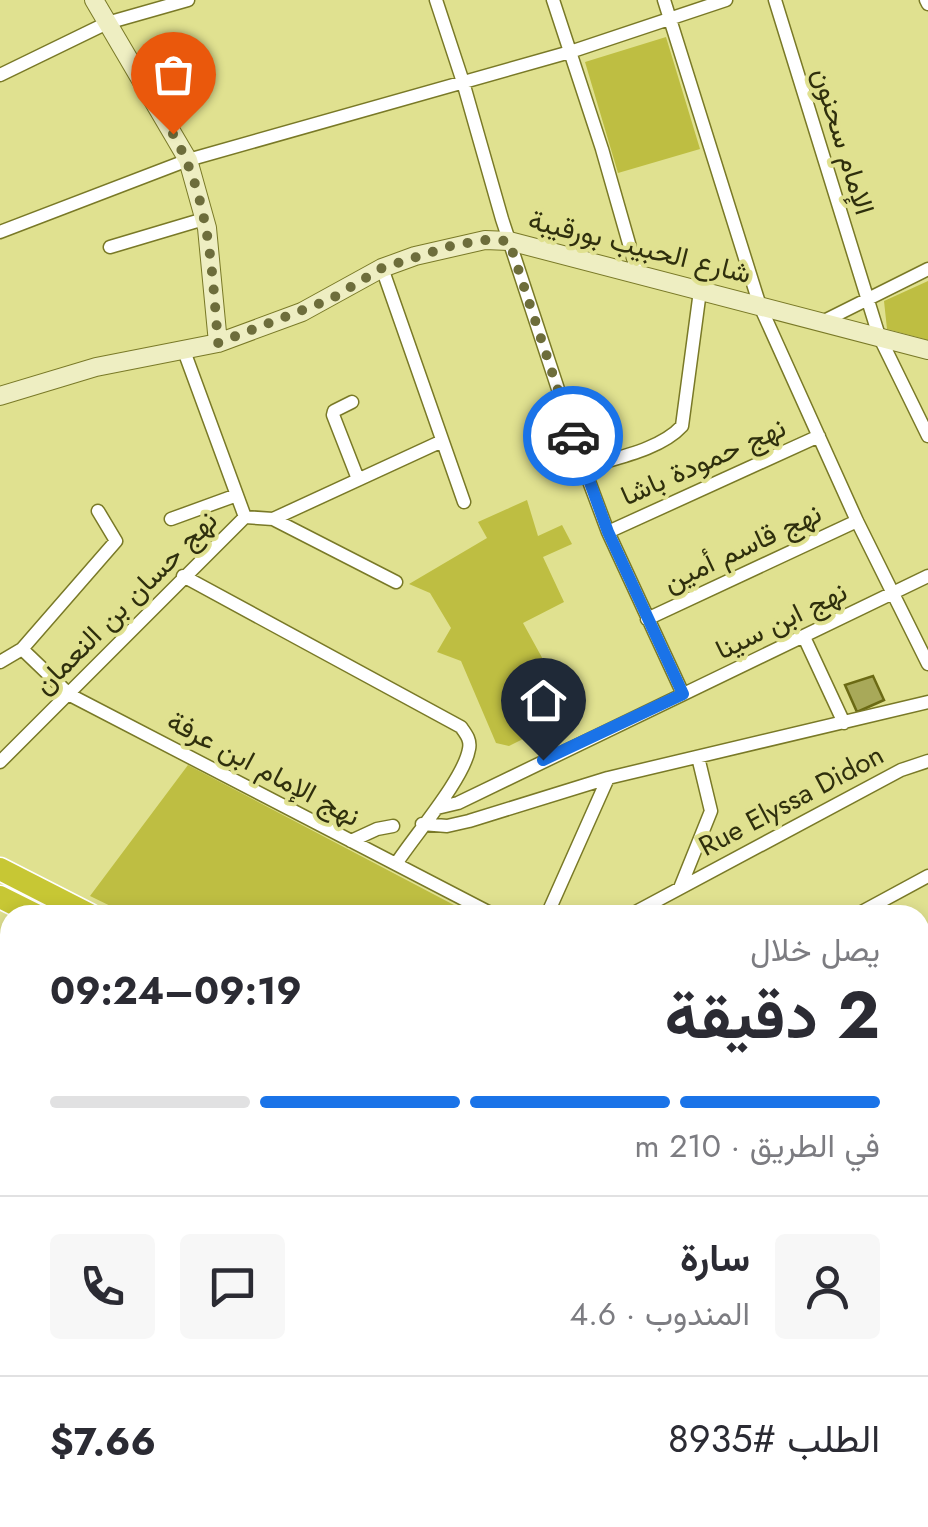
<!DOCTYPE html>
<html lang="ar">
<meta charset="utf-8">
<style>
body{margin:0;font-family:Jost,Vazirmatn,sans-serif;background:#f7f7f7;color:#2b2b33;direction:rtl;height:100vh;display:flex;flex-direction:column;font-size:38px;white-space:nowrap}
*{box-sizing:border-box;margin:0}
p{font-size:32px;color:#7c7c81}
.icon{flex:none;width:55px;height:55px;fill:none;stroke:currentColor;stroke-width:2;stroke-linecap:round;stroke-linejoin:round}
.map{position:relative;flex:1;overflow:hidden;direction:ltr}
.sheet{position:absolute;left:0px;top:905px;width:930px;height:622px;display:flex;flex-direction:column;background:#fff;border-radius:30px 30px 0 0;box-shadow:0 5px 15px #0003;direction:rtl}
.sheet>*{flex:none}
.pin{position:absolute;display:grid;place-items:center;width:85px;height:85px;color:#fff;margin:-102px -42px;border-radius:50% 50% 50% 0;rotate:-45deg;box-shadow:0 0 10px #0007}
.pin .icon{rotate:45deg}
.courier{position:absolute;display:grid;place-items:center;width:100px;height:100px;margin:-50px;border:8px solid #1a73e8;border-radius:50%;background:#fff;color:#222;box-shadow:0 2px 12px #0007}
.overview em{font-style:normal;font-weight:700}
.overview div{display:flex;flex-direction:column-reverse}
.overview{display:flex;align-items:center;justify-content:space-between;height:170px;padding:0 50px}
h1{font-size:65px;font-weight:700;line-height:75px}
.bar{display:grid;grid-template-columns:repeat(4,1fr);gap:15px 10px;align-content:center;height:120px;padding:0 50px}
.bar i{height:12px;border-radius:8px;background:#e1e1e2}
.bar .current{background:#1a73e8}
.bar p{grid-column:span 4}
.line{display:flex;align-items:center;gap:25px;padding:0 50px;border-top:2px solid #e1e1e2}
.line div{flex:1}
.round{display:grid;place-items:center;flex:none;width:105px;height:105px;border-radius:10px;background:#f7f7f7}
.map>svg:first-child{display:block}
.green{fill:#bebe42}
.building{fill:#a8a959;stroke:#6b6a14;stroke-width:2.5}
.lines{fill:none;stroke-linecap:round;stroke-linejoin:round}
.street-casing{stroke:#797927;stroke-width:15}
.secondary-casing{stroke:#797927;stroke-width:20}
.highway-casing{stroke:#fff;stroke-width:25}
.street{stroke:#fff;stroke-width:12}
.secondary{stroke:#eeeec2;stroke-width:18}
.highway{stroke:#c7c734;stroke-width:22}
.done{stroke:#6d6d3b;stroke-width:10;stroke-dasharray:0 18}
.route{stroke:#1a73e8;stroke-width:12}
.labels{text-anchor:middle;stroke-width:8;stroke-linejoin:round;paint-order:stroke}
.street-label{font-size:28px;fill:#2f2f0d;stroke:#e0e190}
</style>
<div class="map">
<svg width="928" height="1527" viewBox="0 0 928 1527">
<rect width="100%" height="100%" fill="#e0e190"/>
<path class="green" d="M 666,37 L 700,149 L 618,173 L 585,62 Z
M 928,281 L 928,340 L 887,329 L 884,301 Z
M 527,500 L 538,536 L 562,525 L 572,544 L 543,557 L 564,602 L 523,623 L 573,714 L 509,746 L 496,743 L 461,661 L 437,652 L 451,628 L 430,593 L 409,584 L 487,538 L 478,522 Z
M 188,765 L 473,915 L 129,915 L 90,896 Z
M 920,1152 L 928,1158 L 928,1358 L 920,1352 Z"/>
<path class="building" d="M 873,676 L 884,700 L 857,712 L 845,685 Z
M 767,1518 L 801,1518 L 795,1527 L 782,1527 Z"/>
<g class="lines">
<g class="street-casing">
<path id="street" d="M 436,0 L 463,82 L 502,219 L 584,468 L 608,532 L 683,694
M 553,0 L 602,149 L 638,275
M 664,0 L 760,306 L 857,521 L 928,664
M 775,0 L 879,336 L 928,436
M 926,0 L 928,4
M 0,75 L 107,23 L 188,0
M 0,232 L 188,160 L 570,52 L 726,0
M 110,247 L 204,219
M 382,268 L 464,502
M 822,322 L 928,269
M 352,402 L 334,411 L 333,415 L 358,479
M 584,468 C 615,458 660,450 682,426 L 700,291
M 245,517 L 273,519 L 396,582
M 171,519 L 237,495
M 273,519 L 440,442
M 608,532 L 819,436
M 183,576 L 461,727 C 466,734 471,740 469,749 C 464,779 414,836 396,864
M 647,619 L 857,521
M 804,637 L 844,723
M 22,649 L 70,695 L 494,915
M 0,662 L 22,649 L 116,541 L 98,511
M 0,762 L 245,517 L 184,351
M 437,808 L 458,803 L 928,576
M 422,824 L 447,826 L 469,821 L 608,778 L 928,702
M 351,841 L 377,829 L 393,826
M 680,888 L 711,811 L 698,757
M 547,915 L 608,778
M 630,915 L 901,770 L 928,761
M 856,915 L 928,876
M 920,1029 L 928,1025
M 0,1092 L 10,1097
M 920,1145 L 928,1150
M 920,1451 L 928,1454
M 755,1518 L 770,1527
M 862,1518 L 867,1527"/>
</g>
<g class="secondary-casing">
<path id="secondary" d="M 94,0 L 188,160 L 207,228 L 218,343
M 0,396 L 96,367 L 218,343 L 302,312 L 382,268 L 415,256 L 485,240 L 509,241 L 928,350"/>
</g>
<g class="highway-casing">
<path id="highway" d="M 0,869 L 90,915
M 0,897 L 36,915
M 920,1366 L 928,1371
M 920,1399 L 928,1404"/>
</g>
<use href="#street" class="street"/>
<use href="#secondary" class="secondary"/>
<use href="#highway" class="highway"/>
</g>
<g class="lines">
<path class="done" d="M 173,134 C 210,198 212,271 218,343 L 331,299 L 382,268 L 454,245 L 486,240 L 509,241 L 573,436"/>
<path class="route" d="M 543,760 L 683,694 L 608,532 L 573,436"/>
</g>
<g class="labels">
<g class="street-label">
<text transform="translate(844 141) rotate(73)" y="10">الإمام سحنون</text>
<text transform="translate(640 246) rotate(14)" y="10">شارع الحبيب بورقيبة</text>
<text transform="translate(703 461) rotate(-24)" y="10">نهج حمودة باشا</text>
<text transform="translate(742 547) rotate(-25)" y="10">نهج قاسم أمين</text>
<text transform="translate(125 602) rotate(-45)" y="10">نهج حسان بن النعمان</text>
<text transform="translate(781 620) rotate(-26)" y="10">نهج ابن سينا</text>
<text transform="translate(264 768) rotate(28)" y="10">نهج الإمام ابن عرفة</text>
<text transform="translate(791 800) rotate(-28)" y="10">Rue Elyssa Didon</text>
</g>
</g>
</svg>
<div class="pin" style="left:173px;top:134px;background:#ea580c"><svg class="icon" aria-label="bag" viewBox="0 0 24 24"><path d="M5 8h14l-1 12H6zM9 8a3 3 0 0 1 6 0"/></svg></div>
<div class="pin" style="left:543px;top:760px;background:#1f2937"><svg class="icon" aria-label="home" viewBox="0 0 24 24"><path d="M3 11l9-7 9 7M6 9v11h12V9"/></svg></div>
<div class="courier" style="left:573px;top:436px"><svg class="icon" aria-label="car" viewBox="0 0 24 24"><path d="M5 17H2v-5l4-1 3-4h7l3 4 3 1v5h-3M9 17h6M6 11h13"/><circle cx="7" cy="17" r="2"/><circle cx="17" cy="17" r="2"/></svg></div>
<section class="sheet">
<div class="overview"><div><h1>2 دقيقة</h1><p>يصل خلال</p></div><em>09:19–09:24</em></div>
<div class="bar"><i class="current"></i><i class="current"></i><i class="current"></i><i></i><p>في الطريق · 210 m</p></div>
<div class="line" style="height:180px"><a class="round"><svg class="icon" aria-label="person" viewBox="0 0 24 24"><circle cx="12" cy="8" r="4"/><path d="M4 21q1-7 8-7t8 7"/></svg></a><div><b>سارة</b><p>المندوب · 4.6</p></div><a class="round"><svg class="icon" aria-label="chat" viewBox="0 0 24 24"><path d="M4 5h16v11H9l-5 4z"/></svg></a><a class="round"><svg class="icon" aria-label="phone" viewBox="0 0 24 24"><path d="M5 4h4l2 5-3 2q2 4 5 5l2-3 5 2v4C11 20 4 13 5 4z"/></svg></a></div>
<div class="line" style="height:130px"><div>الطلب #8935</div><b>$7.66</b></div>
</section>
</div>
